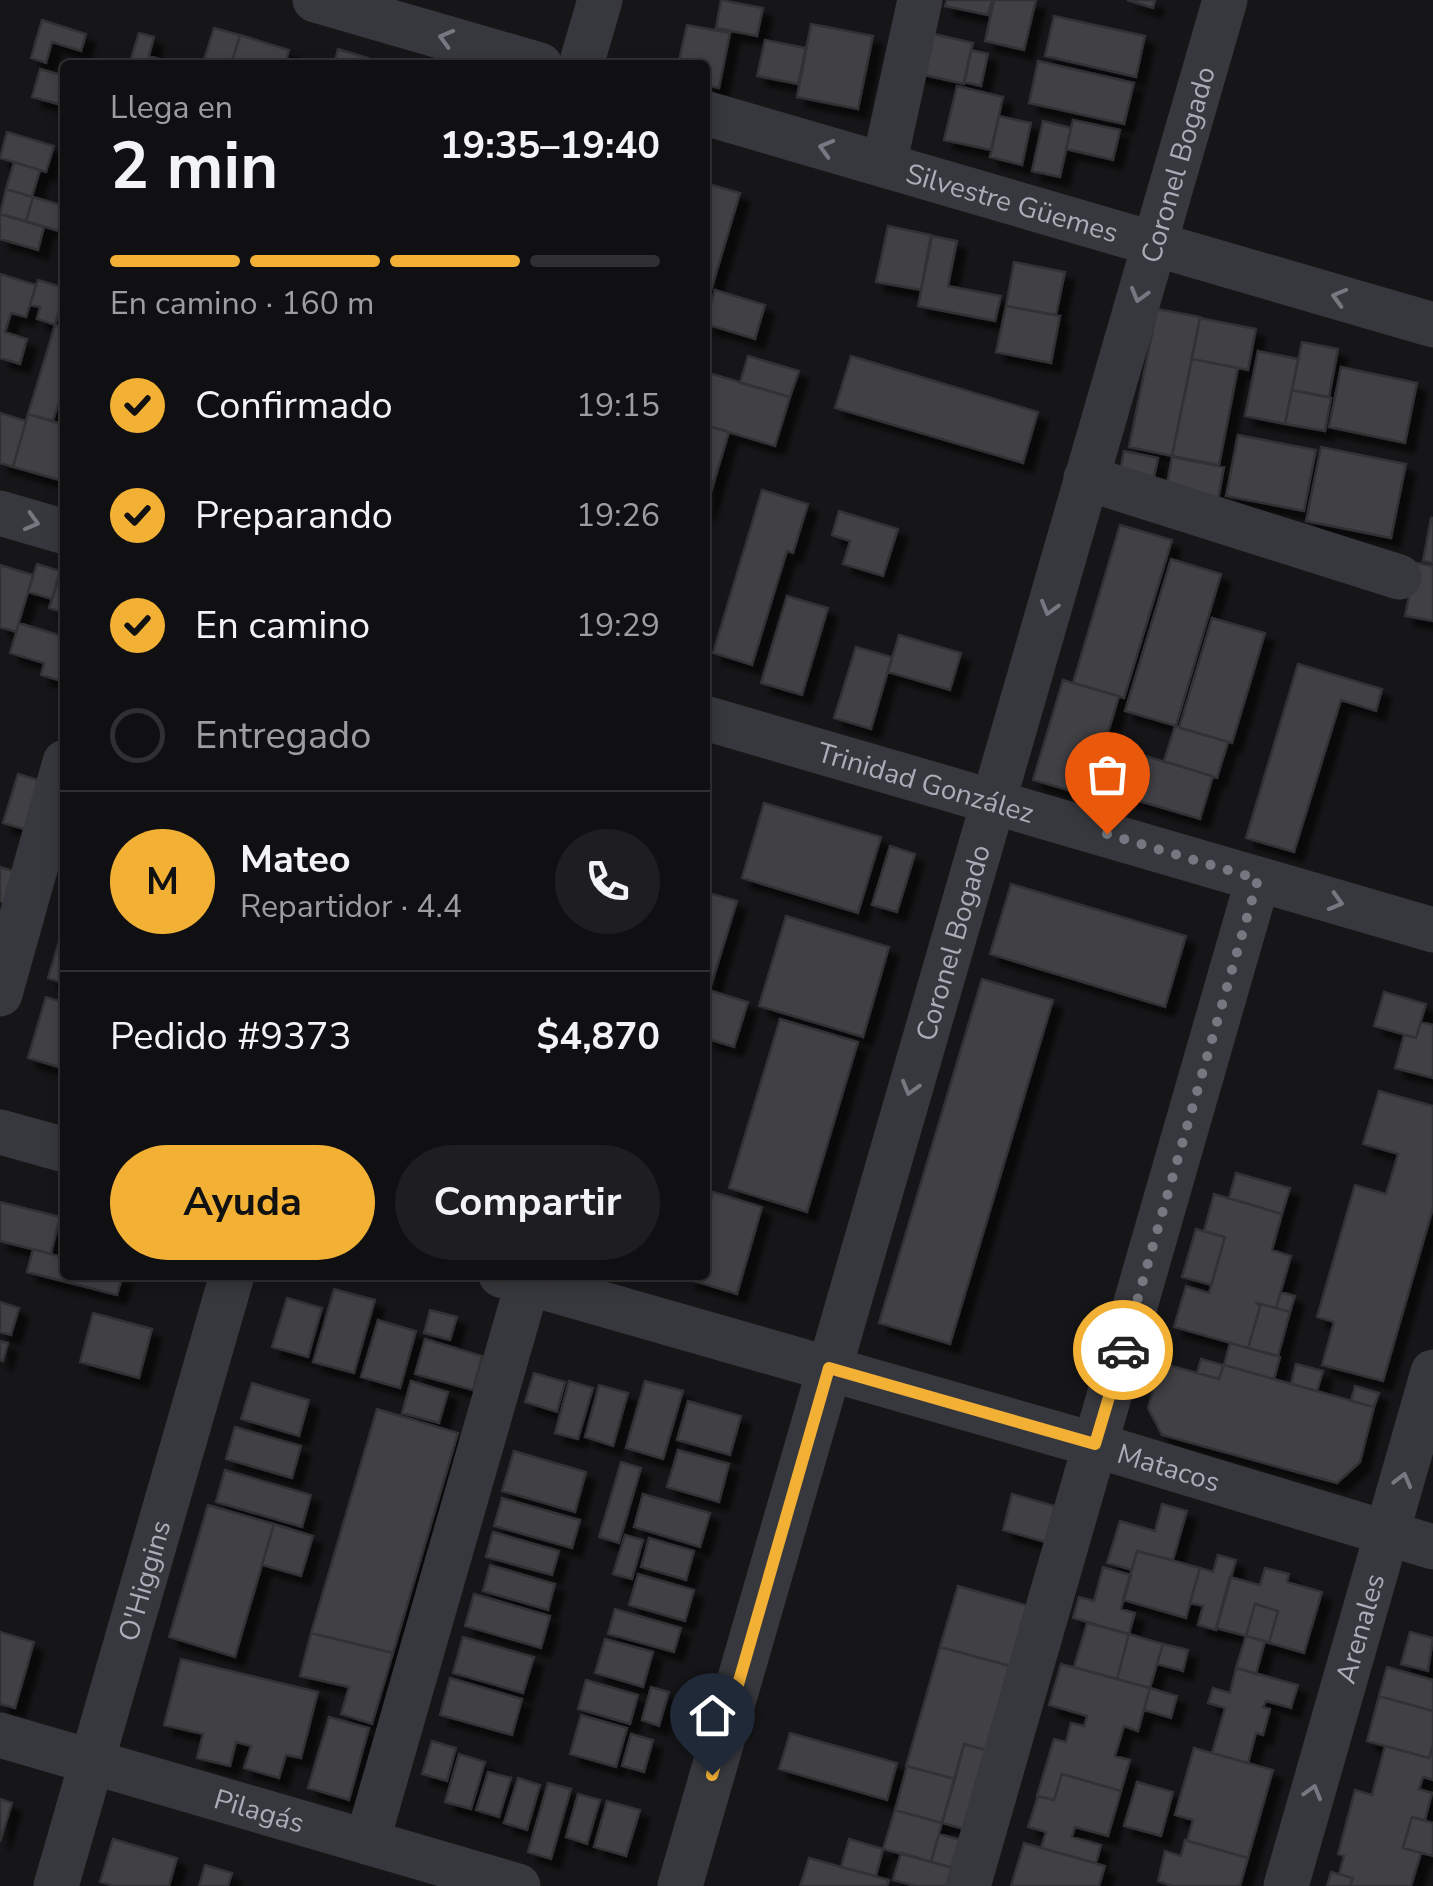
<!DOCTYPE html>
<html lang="es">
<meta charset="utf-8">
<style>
body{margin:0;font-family:"Nunito Sans",sans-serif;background:#1e1e20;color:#f1f3f6;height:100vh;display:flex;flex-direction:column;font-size:38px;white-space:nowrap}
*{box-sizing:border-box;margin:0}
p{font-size:32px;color:#9c9d9f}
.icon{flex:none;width:55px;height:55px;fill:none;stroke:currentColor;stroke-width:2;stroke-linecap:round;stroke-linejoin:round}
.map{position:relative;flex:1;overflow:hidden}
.sheet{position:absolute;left:60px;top:60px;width:650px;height:1220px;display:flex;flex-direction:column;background:#101012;border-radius:10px;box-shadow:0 5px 15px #0003,0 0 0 2px #303032}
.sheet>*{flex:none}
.pin{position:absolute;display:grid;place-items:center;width:85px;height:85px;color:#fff;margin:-102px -42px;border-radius:50% 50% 50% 0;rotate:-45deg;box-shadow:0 0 10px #0007}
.pin .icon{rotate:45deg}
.courier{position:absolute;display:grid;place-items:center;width:100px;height:100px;margin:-50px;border:8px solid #f2b134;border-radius:50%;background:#fff;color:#222;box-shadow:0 2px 12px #0007}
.head em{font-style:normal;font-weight:700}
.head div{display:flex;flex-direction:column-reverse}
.head{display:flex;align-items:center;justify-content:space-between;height:170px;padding:0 50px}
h1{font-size:65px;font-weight:700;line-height:75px}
.bar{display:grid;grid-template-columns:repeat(4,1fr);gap:15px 10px;align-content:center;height:120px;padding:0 50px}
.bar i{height:12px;border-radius:8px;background:#303032}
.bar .on{background:#f2b134}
.bar p{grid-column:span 4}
.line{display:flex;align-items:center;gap:25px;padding:0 50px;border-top:2px solid #303032}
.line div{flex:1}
.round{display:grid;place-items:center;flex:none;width:105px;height:105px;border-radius:52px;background:#1e1e20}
ol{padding:0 50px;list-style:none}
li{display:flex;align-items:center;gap:30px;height:110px}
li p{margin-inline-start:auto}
li .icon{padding:10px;border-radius:50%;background:#f2b134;color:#111;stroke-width:4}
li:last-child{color:#9c9d9f}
li i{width:55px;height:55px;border:5px solid #303032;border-radius:50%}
.primary-button{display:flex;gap:20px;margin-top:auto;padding:20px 50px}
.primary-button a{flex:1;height:115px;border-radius:60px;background:#f2b134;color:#111;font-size:40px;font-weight:700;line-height:115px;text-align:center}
.primary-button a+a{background:#1e1e20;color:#f1f3f6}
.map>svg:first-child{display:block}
.building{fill:#404145;stroke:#303034;stroke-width:2.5;filter:url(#shadow)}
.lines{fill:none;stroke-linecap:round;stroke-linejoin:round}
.minor{stroke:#37383d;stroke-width:45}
.oneway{stroke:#757881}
.done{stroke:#757880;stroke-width:10;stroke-dasharray:0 18}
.route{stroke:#f2b134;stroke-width:12}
.labels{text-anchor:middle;stroke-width:8;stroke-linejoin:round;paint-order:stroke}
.street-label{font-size:28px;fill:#a8adb8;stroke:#111113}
</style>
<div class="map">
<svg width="1433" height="1886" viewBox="0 0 1433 1886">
<defs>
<filter id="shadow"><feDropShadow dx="9" dy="9" stdDeviation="2.5" flood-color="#0009"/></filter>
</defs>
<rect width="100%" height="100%" fill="#161618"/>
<path class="building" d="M 721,0 L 763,8 L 757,36 L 716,28 Z
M 947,0 L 992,0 L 988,15 L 945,6 Z
M 994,0 L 1036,0 L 1024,50 L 985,41 Z
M 1127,0 L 1155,0 L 1153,8 Z
M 1054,16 L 1145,36 L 1136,77 L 1045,56 Z
M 42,20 L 86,34 L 81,51 L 52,42 L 46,63 L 31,58 Z
M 811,24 L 873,36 L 858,109 L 797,97 Z
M 687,25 L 730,33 L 719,88 L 705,85 L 705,65 L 678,65 Z
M 214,28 L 240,35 L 231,65 L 204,60 Z
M 921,31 L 973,43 L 964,84 L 911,72 Z
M 139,33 L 154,37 L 149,56 L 179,65 L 129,65 Z
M 240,35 L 289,50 L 285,65 L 231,65 Z
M 765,40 L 806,48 L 798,84 L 757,76 Z
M 338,49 L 390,65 L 334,65 Z
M 971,50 L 988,54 L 981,86 L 964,82 Z
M 1038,61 L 1134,83 L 1124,124 L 1029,103 Z
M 40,69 L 65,76 L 65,106 L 32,97 Z
M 957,86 L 1003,97 L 991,150 L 944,140 Z
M 999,116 L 1031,123 L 1022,165 L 990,157 Z
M 1073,120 L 1120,130 L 1113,160 L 1066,149 Z
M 1043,121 L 1071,128 L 1060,177 L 1032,171 Z
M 7,132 L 54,146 L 46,172 L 0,158 Z
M 14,162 L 40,170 L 32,197 L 6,189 Z
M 705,183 L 740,193 L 705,311 Z
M 6,189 L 33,197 L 26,221 L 0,214 Z
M 33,197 L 65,206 L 58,231 L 26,221 Z
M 0,214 L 44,227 L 38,250 L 0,239 Z
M 888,226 L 931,235 L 921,290 L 876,282 Z
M 932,236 L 957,241 L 948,286 L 1001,296 L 995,321 L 918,306 Z
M 1014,262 L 1065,272 L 1056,315 L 1006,306 Z
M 0,274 L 36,285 L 26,317 L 11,313 L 5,332 L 27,339 L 20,364 L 0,358 Z
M 38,280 L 65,288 L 55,325 L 37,319 L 40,307 L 30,305 Z
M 715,290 L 765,305 L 755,339 L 705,324 Z
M 1006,306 L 1060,316 L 1051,363 L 996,352 Z
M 1157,309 L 1200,317 L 1172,456 L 1129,447 Z
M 1200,318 L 1256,329 L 1248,370 L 1192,359 Z
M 55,325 L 65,327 L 65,382 L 53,421 L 28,414 Z
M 1302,342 L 1338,349 L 1329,397 L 1292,390 Z
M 1258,351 L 1298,359 L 1285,424 L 1245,416 Z
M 748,356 L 799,371 L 790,397 L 740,383 Z
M 851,356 L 1038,412 L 1023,463 L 835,408 Z
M 1192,359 L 1238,368 L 1219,465 L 1172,456 Z
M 1341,367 L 1417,383 L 1405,443 L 1329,427 Z
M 709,373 L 790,397 L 775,446 L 705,425 L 705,386 Z
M 1292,390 L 1331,398 L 1325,431 L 1285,424 Z
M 0,413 L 26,421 L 13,467 L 0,463 Z
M 28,414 L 65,425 L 63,481 L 13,467 Z
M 705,425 L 729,432 L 714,482 L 705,479 Z
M 1238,435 L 1316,450 L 1304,511 L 1226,496 Z
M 1321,447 L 1406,464 L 1391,538 L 1306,521 Z
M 1124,451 L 1158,458 L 1152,487 L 1118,481 Z
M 1172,457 L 1224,467 L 1218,500 L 1166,490 Z
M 705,479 L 714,482 L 705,512 Z
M 762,490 L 808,504 L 793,553 L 787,551 L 752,665 L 713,653 Z
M 839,511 L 898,529 L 883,576 L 843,564 L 850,541 L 832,535 Z
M 1431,518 L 1433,518 L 1433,563 L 1423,561 Z
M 1120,525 L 1172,540 L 1124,698 L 1073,683 Z
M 1171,559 L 1221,574 L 1176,726 L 1125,711 Z
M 1416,563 L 1433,566 L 1433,621 L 1405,616 Z
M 37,564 L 60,571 L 52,599 L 28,592 Z
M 0,565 L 33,575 L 16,632 L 0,627 Z
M 58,581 L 65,583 L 65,613 L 49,608 Z
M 787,596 L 828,608 L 802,695 L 761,683 Z
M 1212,618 L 1265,633 L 1232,743 L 1179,728 Z
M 19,623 L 65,637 L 65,665 L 61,681 L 41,675 L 44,663 L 10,653 Z
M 899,635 L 961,653 L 950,690 L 888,672 Z
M 856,647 L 892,657 L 871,729 L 834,718 Z
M 1298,664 L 1382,689 L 1376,711 L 1341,700 L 1294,852 L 1246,838 Z
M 1063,680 L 1119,696 L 1089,796 L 1033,780 Z
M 1175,726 L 1228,742 L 1217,778 L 1164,761 Z
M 1104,744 L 1213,776 L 1200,819 L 1091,787 Z
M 18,774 L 48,783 L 34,832 L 3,823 Z
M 764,803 L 881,837 L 858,913 L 742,878 Z
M 890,846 L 915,854 L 897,912 L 872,905 Z
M 0,867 L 20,873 L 10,904 L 0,901 Z
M 1011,884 L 1186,936 L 1165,1007 L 990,954 Z
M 705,892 L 737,901 L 710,989 L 705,987 Z
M 786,916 L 889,947 L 863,1037 L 759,1006 Z
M 62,932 L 65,933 L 65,984 L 48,978 Z
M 982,979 L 1053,1000 L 950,1344 L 879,1323 Z
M 705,989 L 748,1002 L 734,1047 L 705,1038 Z
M 1384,992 L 1426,1004 L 1416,1038 L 1374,1026 Z
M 46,997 L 65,1003 L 65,1069 L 28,1058 Z
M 780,1019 L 858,1042 L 807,1212 L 729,1188 Z
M 1421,1022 L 1433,1025 L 1433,1078 L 1395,1068 L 1404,1035 L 1416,1038 Z
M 1379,1091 L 1433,1106 L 1433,1208 L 1383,1381 L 1322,1365 L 1334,1322 L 1317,1317 L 1355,1185 L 1386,1194 L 1398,1154 L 1363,1144 Z
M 1236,1173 L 1290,1188 L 1282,1214 L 1229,1198 Z
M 713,1192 L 762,1207 L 737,1294 L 687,1279 L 688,1275 L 705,1275 L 705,1218 Z
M 1214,1194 L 1282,1214 L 1272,1250 L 1291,1256 L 1276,1308 L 1257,1303 L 1260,1307 L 1248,1348 L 1174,1327 L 1186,1286 L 1209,1293 L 1225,1237 L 1204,1231 Z
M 0,1202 L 60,1217 L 51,1254 L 0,1241 Z
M 1196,1229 L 1225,1237 L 1211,1285 L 1182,1277 Z
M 33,1249 L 65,1258 L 65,1275 L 123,1275 L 117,1295 L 27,1272 Z
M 334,1289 L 375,1300 L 354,1373 L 313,1362 Z
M 1281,1292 L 1295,1296 L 1290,1312 L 1276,1308 Z
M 287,1298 L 322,1308 L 308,1357 L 272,1347 Z
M 0,1302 L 19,1308 L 11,1335 L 0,1332 Z
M 1261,1304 L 1290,1312 L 1278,1356 L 1248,1348 Z
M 430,1310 L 457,1317 L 450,1340 L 424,1333 Z
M 93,1313 L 152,1329 L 139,1378 L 80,1362 Z
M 378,1320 L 416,1331 L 400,1388 L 361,1377 Z
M 425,1339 L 482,1356 L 473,1390 L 415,1374 Z
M 0,1341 L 8,1343 L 3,1361 L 0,1360 Z
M 1230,1343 L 1280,1357 L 1274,1379 L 1224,1365 Z
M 1201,1359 L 1223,1365 L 1219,1379 L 1197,1373 Z
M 1161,1363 L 1219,1379 L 1224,1365 L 1374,1407 L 1360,1462 L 1337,1483 L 1162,1435 L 1148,1408 Z
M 1296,1364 L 1323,1371 L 1317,1391 L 1291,1384 Z
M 534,1373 L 565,1382 L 557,1412 L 525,1402 Z
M 411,1381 L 448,1392 L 439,1423 L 402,1413 Z
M 569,1381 L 593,1388 L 578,1439 L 555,1433 Z
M 645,1381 L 683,1391 L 663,1459 L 626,1448 Z
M 252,1383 L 309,1400 L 299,1436 L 241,1419 Z
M 599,1385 L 628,1393 L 613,1446 L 585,1437 Z
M 1355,1386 L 1379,1393 L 1374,1407 L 1351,1401 Z
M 688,1401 L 741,1416 L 730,1455 L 677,1440 Z
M 377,1409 L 458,1433 L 393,1653 L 311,1633 Z
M 235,1427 L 301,1446 L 292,1478 L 226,1459 Z
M 678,1450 L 729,1464 L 719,1502 L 667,1487 Z
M 514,1451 L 586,1472 L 575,1512 L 502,1491 Z
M 621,1462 L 641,1468 L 619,1543 L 599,1537 Z
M 225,1470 L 311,1495 L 302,1527 L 216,1502 Z
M 643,1494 L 710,1513 L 700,1547 L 634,1527 Z
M 1012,1494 L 1055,1506 L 1045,1542 L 1003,1530 Z
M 502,1498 L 580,1520 L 572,1548 L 494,1526 Z
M 1162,1504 L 1187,1511 L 1173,1560 L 1137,1551 L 1132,1570 L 1107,1563 L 1120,1521 L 1155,1531 Z
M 208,1505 L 274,1524 L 235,1657 L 169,1637 Z
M 274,1524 L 313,1536 L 301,1576 L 262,1565 Z
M 493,1532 L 559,1551 L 552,1575 L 486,1557 Z
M 625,1535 L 643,1540 L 632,1579 L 613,1574 Z
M 649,1538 L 694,1551 L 686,1580 L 641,1567 Z
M 1137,1551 L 1200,1568 L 1186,1618 L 1123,1600 Z
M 1218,1555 L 1236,1560 L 1216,1630 L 1198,1625 L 1203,1606 L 1190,1603 L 1200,1568 L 1213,1572 Z
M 490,1565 L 555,1584 L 548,1610 L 483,1591 Z
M 1103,1567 L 1131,1575 L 1121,1609 L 1135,1613 L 1129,1634 L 1073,1618 L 1079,1597 L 1094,1601 Z
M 1265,1568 L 1289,1574 L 1287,1582 L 1322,1592 L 1304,1653 L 1269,1643 L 1278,1611 L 1255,1604 L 1246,1636 L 1216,1628 L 1230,1577 L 1260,1585 Z
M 638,1574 L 694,1590 L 685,1621 L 629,1605 Z
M 958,1586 L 1036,1608 L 1018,1668 L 940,1647 Z
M 474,1594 L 550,1616 L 541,1648 L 465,1626 Z
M 1255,1604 L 1278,1611 L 1269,1643 L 1246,1636 Z
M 615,1609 L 681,1628 L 674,1652 L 608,1634 Z
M 1087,1623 L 1129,1634 L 1117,1679 L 1074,1667 Z
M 0,1632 L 34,1642 L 15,1708 L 0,1704 Z
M 1410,1632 L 1433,1638 L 1428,1671 L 1401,1664 Z
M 311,1633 L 393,1653 L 372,1724 L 341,1714 L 349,1687 L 300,1676 Z
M 1129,1634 L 1163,1644 L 1150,1688 L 1117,1679 Z
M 1246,1636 L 1265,1641 L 1256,1674 L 1236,1668 Z
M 463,1637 L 534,1657 L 523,1693 L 453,1673 Z
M 605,1639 L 653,1652 L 643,1687 L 595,1673 Z
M 1163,1644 L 1188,1650 L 1183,1671 L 1157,1664 Z
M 940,1647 L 1017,1668 L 993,1752 L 964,1744 L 955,1779 L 906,1766 Z
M 181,1659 L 318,1692 L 301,1758 L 286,1755 L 279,1778 L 244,1768 L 251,1746 L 236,1742 L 230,1766 L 197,1758 L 203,1734 L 164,1725 Z
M 1061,1664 L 1150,1688 L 1138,1731 L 1124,1726 L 1115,1756 L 1130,1760 L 1121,1791 L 1062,1774 L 1054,1800 L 1037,1796 L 1054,1739 L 1066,1742 L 1071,1723 L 1084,1726 L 1087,1716 L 1049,1705 Z
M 1387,1667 L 1433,1680 L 1433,1711 L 1379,1696 Z
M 1236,1668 L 1298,1685 L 1291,1708 L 1266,1701 L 1263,1707 L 1270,1709 L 1263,1735 L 1256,1733 L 1248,1763 L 1212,1753 L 1225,1708 L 1208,1703 L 1213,1688 L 1230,1693 Z
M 450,1678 L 522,1699 L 512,1735 L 440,1715 Z
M 586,1680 L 638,1695 L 630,1724 L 578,1709 Z
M 651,1687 L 669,1692 L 659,1726 L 642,1720 Z
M 1150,1688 L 1177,1696 L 1171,1718 L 1144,1710 Z
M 1379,1696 L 1433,1711 L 1433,1745 L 1429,1758 L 1367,1741 Z
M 581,1715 L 627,1728 L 616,1767 L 570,1754 Z
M 329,1717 L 369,1728 L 349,1800 L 308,1788 Z
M 790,1733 L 897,1763 L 887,1800 L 779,1769 Z
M 631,1734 L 653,1740 L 644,1772 L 622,1766 Z
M 432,1741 L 456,1748 L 447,1781 L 422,1774 Z
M 964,1744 L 993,1752 L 971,1831 L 942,1823 Z
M 1385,1746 L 1429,1758 L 1433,1748 L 1433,1780 L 1423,1777 L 1419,1789 L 1432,1793 L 1425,1820 L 1412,1817 L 1403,1848 L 1421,1853 L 1411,1886 L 1350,1886 L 1353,1878 L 1339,1874 L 1344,1856 L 1338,1854 L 1355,1790 L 1372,1795 Z
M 1194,1748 L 1273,1770 L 1248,1858 L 1187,1841 L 1193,1820 L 1175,1815 Z
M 459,1754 L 485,1762 L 471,1809 L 445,1802 Z
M 907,1766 L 955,1779 L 942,1823 L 895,1810 Z
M 488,1772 L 511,1778 L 499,1817 L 476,1810 Z
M 1062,1774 L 1121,1791 L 1108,1836 L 1075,1827 L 1072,1837 L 1101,1845 L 1096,1863 L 1041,1848 L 1046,1832 L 1028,1827 L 1038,1796 L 1054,1800 Z
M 518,1778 L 540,1785 L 527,1830 L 504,1823 Z
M 1137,1782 L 1173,1792 L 1161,1836 L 1124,1826 Z
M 548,1783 L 571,1789 L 551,1859 L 528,1852 Z
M 578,1794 L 600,1800 L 587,1844 L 566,1837 Z
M 0,1799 L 12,1803 L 0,1842 Z
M 607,1801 L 640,1810 L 626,1856 L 594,1847 Z
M 895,1810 L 942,1823 L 931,1862 L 883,1849 Z
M 1412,1817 L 1433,1823 L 1433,1856 L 1403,1848 Z
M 939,1834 L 965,1841 L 957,1869 L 931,1862 Z
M 113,1839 L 177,1858 L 169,1886 L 114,1886 L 100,1882 Z
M 849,1839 L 883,1849 L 876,1876 L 841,1867 Z
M 1185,1840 L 1248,1858 L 1240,1886 L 1172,1886 L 1158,1881 L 1165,1851 L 1181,1856 Z
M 1024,1843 L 1105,1866 L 1099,1886 L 1011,1886 Z
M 901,1853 L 957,1869 L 952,1886 L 915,1886 L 893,1880 Z
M 809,1858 L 889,1880 L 887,1886 L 800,1886 Z
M 205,1865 L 232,1873 L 228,1886 L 199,1886 Z
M 1331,1872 L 1353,1878 L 1350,1886 L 1327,1886 Z"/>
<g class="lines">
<g class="minor">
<path d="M 315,0 L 540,65"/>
<path d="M 581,65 L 600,0"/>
<path id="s1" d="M 705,113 L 1433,325"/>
<path d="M 884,165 L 920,0"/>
<path d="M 1086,478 L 1399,577"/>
<path d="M 0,513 L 65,532"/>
<path id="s2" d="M 705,718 L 1433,930"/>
<path d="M 0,994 L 65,762"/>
<path d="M 0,1132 L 65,1150"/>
<path id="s3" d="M 501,1275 L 1095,1445 L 1433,1547"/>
<path id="s4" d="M 0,1735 L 518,1886"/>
<path d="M 367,1842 L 530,1275"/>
<path id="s5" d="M 56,1886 L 232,1275"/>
<path id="s6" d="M 680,1886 L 1225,0"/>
<path d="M 968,1886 L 1258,879"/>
<path id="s7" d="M 1286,1886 L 1433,1372"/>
</g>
</g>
<defs><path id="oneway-chevron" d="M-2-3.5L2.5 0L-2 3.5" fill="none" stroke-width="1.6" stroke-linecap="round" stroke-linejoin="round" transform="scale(2.5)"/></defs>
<g class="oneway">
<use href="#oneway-chevron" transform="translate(446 38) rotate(-164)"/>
<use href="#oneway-chevron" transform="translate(826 148) rotate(-164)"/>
<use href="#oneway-chevron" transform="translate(1139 295) rotate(106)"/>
<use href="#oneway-chevron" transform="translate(1339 297) rotate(-164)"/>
<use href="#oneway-chevron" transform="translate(32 522) rotate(16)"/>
<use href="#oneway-chevron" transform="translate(1049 608) rotate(106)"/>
<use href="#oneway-chevron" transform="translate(1336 902) rotate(16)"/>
<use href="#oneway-chevron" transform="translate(910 1088) rotate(106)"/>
<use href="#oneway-chevron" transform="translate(1403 1480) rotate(-75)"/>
<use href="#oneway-chevron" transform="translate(1313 1792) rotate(-74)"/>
</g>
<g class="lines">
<path class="done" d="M 1107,834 L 1258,879 L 1123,1350"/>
<path class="route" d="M 712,1775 L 829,1368 L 1095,1444 L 1123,1350"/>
</g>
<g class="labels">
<g class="street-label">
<text dy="10" stroke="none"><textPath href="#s6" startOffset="1792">Coronel Bogado</textPath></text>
<text dy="10" stroke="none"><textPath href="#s1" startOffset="320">Silvestre Güemes</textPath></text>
<text dy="10" stroke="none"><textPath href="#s2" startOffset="230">Trinidad González</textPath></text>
<text dy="10" stroke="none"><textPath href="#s6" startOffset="982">Coronel Bogado</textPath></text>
<text dy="10" stroke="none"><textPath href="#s3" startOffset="695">Matacos</textPath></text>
<text dy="10" stroke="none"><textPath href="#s5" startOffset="318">O'Higgins</textPath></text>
<text dy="10" stroke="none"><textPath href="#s7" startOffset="268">Arenales</textPath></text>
<text dy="10" stroke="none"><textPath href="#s4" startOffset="270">Pilagás</textPath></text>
</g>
</g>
</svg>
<div class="pin" style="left:1107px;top:834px;background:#ea580c"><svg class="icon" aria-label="bag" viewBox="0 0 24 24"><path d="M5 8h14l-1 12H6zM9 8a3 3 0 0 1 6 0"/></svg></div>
<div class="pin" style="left:712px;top:1775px;background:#1f2937"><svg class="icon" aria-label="home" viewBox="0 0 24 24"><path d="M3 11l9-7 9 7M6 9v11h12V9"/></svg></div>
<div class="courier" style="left:1123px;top:1350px"><svg class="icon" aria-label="car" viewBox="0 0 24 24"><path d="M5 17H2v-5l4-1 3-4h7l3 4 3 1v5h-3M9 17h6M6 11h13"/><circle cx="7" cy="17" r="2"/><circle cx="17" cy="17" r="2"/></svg></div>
<section class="sheet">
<div class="head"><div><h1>2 min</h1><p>Llega en</p></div><em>19:35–19:40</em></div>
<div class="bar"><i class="on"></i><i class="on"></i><i class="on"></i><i></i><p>En camino · 160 m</p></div>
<ol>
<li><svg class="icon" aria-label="check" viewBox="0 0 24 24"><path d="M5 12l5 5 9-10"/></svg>Confirmado<p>19:15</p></li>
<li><svg class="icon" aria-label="check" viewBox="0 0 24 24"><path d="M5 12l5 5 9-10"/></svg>Preparando<p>19:26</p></li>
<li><svg class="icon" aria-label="check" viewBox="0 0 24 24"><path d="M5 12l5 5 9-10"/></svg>En camino<p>19:29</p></li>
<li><i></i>Entregado</li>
</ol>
<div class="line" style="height:180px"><b class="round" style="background:#f2b134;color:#111">M</b><div><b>Mateo</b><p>Repartidor · 4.4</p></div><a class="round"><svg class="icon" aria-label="phone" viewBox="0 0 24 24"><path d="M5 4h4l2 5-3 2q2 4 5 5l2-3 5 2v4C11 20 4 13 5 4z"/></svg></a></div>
<div class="line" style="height:130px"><div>Pedido #9373</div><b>$4,870</b></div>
<div class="primary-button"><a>Ayuda</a><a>Compartir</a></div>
</section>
</div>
